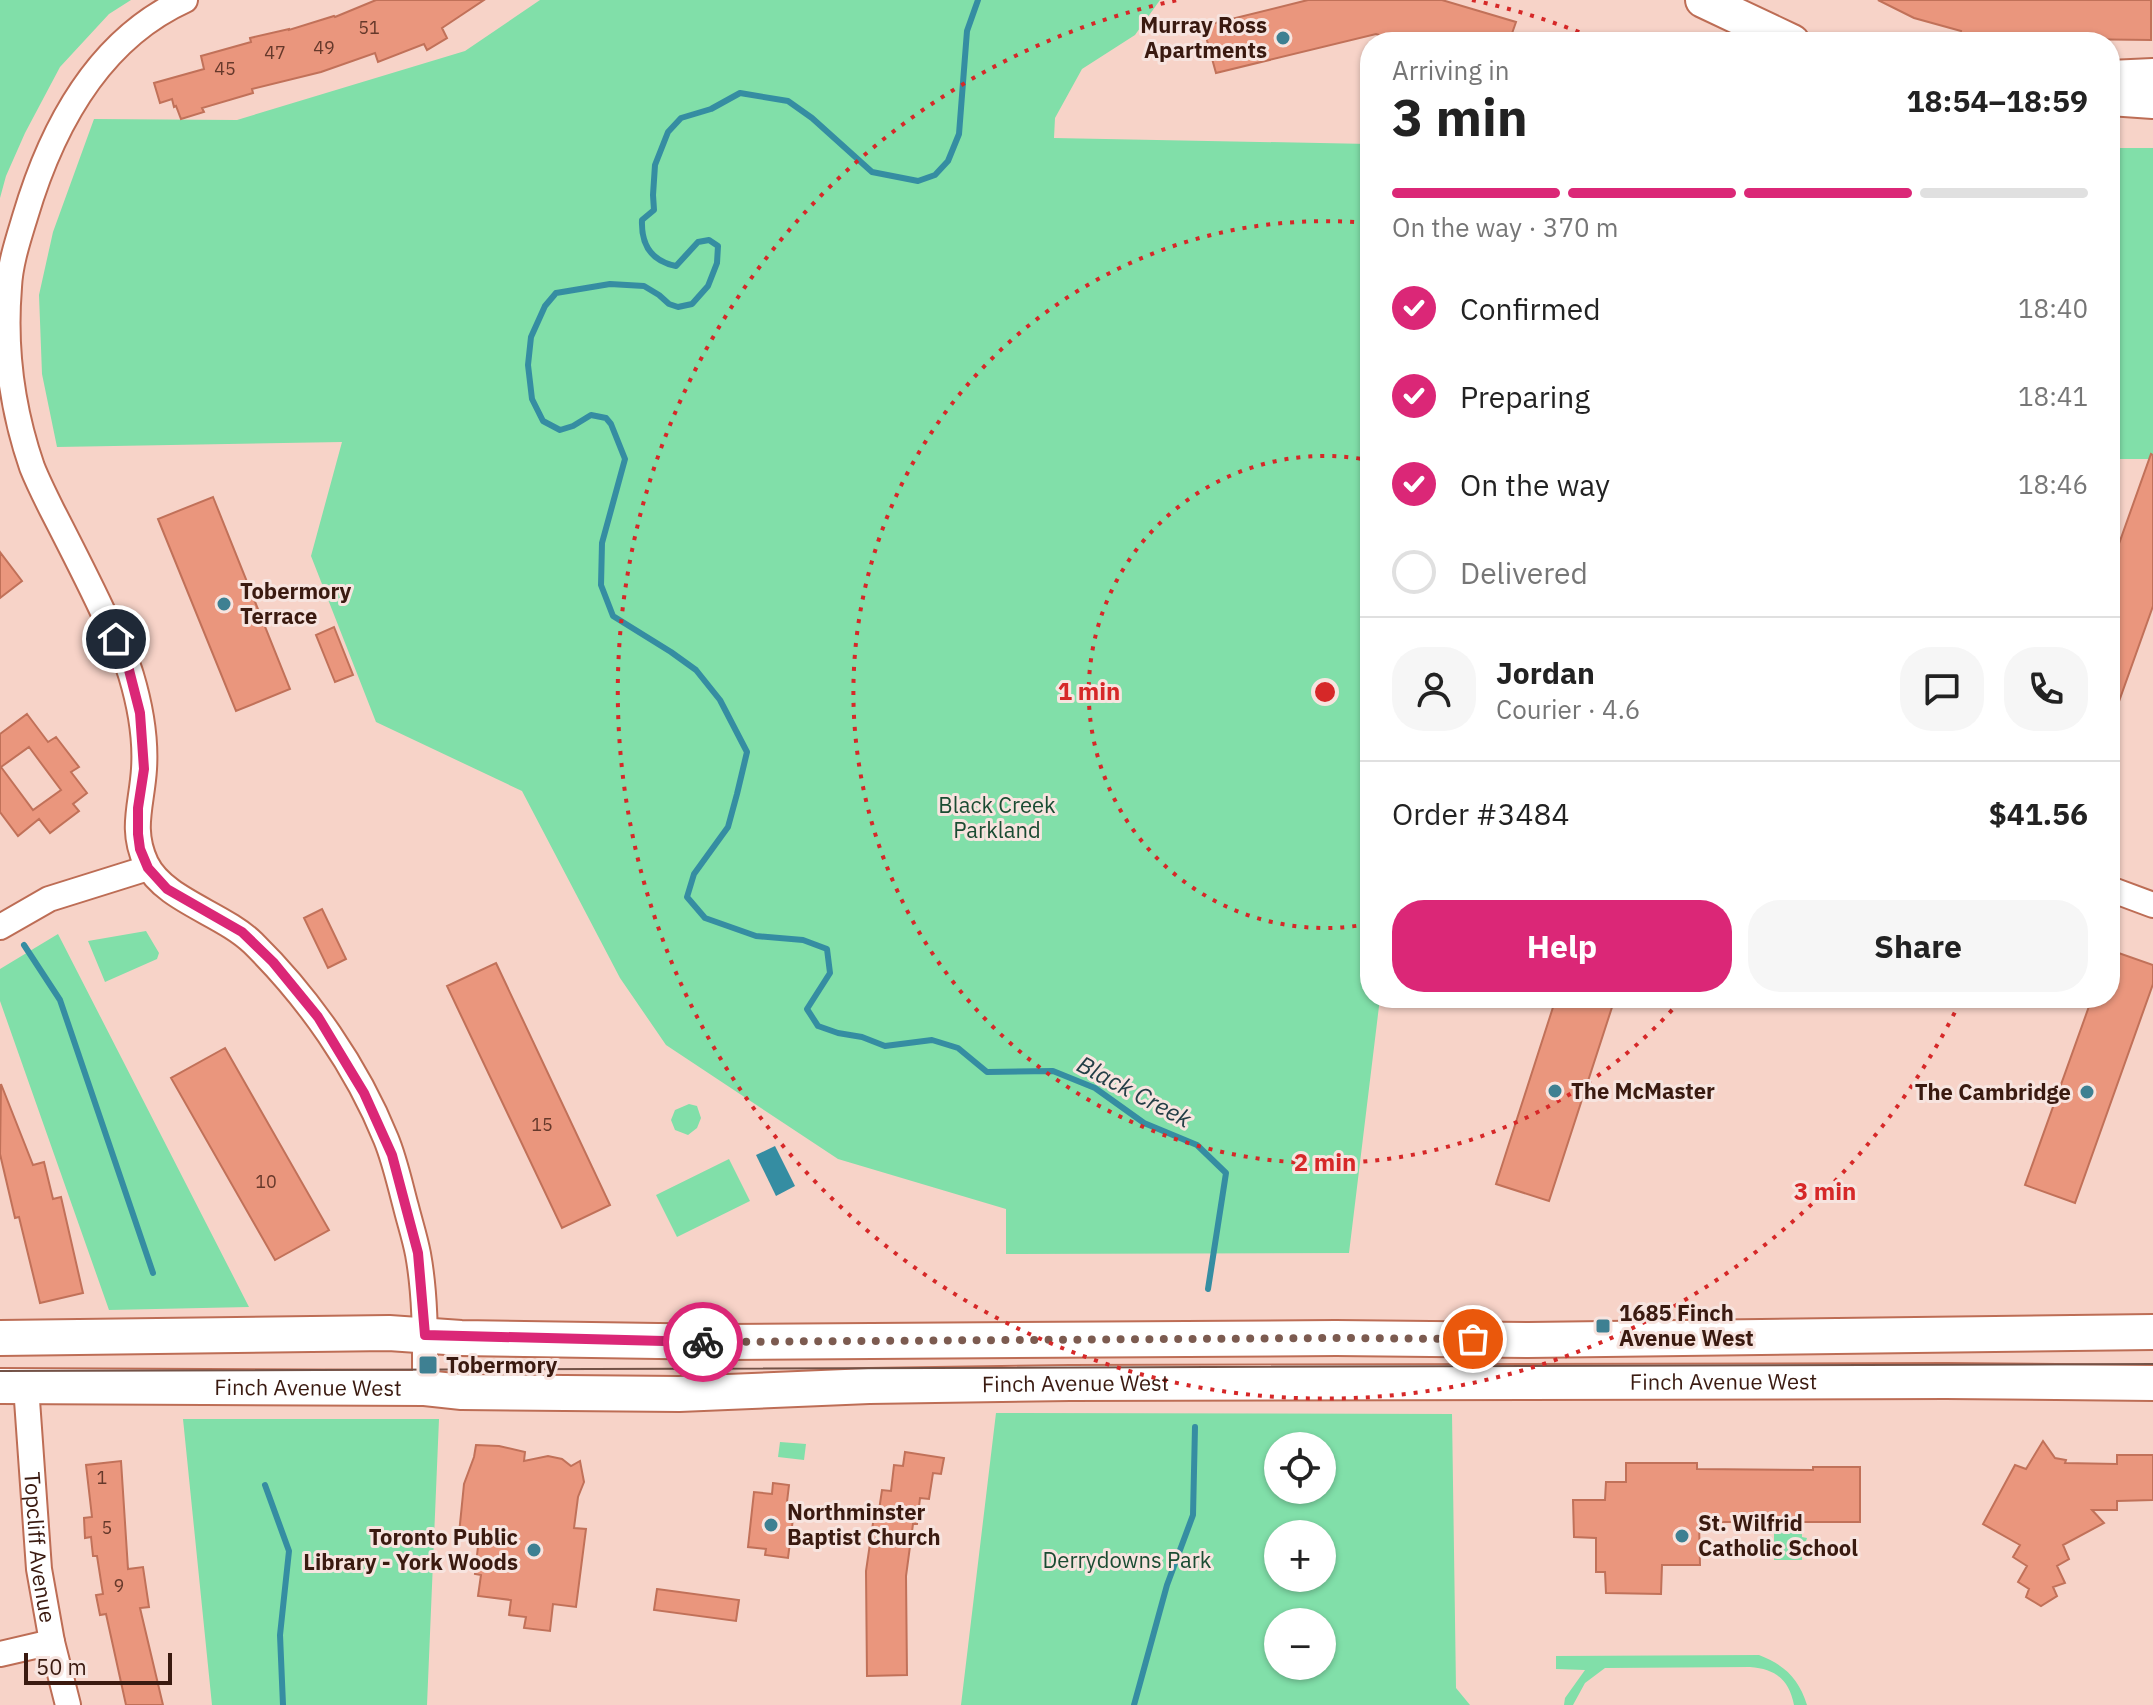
<!DOCTYPE html>
<meta charset="utf-8">
<style>
body{margin:0;font-family:"IBM Plex Sans",sans-serif;background:#f6f6f6;color:#222;height:100vh;display:flex;flex-direction:column;font-size:30px;white-space:nowrap}
*{box-sizing:border-box;margin:0}
p{font-size:26px;color:#767676}
.icon{flex:none;width:44px;height:44px;fill:none;stroke:currentColor;stroke-width:2;stroke-linecap:round;stroke-linejoin:round}
.map{position:relative;flex:1;overflow:hidden}
.sheet{position:absolute;left:1360px;top:32px;width:760px;height:976px;display:flex;flex-direction:column;background:#fff;border-radius:32px;box-shadow:0 2px 6px #0004}
.sheet>*{flex:none}
.fabs{position:absolute;left:1264px;top:1432px;display:grid;gap:16px}
.fabs a{display:grid;place-items:center;width:72px;height:72px;border-radius:50%;background:#fff;box-shadow:0 2px 6px #0004;font-size:40px}
.scale{position:absolute;left:24px;bottom:20px;width:148px;box-sizing:border-box;padding-left:8px;border:4px solid #3a1a10;border-top:0;font-size:22px;line-height:28px;white-space:nowrap;color:#3a1a10;-webkit-text-stroke:6px #f7e4df;paint-order:stroke}
.pin{position:absolute;display:grid;place-items:center;width:68px;height:68px;color:#fff;margin:-34px;border:4px solid #fff;border-radius:50%;box-shadow:0 2px 8px #0007}
.courier{position:absolute;display:grid;place-items:center;width:80px;height:80px;margin:-40px;border:6px solid #db2777;border-radius:50%;background:#fff;color:#222;box-shadow:0 2px 10px #0007}
.head em{font-style:normal;font-weight:700}
.head div{display:flex;flex-direction:column-reverse}
.head{display:flex;align-items:center;justify-content:space-between;height:136px;padding:0 32px}
h1{font-size:52px;font-weight:700;line-height:60px}
.bar{display:grid;grid-template-columns:repeat(4,1fr);gap:12px 8px;align-content:center;height:96px;padding:0 32px}
.bar i{height:10px;border-radius:6px;background:#e0e0e0}
.bar .current{background:#db2777}
.bar p{grid-column:span 4}
.line{display:flex;align-items:center;gap:20px;padding:0 32px;border-top:2px solid #e0e0e0}
.line div{flex:1}
.round{display:grid;place-items:center;flex:none;width:84px;height:84px;border-radius:32px;background:#f6f6f6}
ol{padding:0 32px;list-style:none}
li{display:flex;align-items:center;gap:24px;height:88px}
li p{margin-inline-start:auto}
li .icon{padding:8px;border-radius:50%;background:#db2777;color:#fff;stroke-width:4}
li:last-child{color:#767676}
li i{width:44px;height:44px;border:4px solid #e0e0e0;border-radius:50%}
.primary-button{display:flex;gap:16px;margin-top:auto;padding:16px 32px}
.primary-button a{flex:1;height:92px;border-radius:32px;background:#db2777;color:#fff;font-size:32px;font-weight:700;line-height:92px;text-align:center}
.primary-button a+a{background:#f6f6f6;color:#222}
.map>svg:first-child{display:block}
.green{fill:#81dfa9;fill-rule:evenodd}
.water{fill:#358da2}
.lines{fill:none;stroke-linecap:round;stroke-linejoin:round}
.stream{stroke:#358da2;stroke-width:6}
.building{fill:#ea967d;stroke:#c17159;stroke-width:2;fill-rule:evenodd}
.street-casing{stroke:#bd6d55;stroke-width:28}
.secondary-casing{stroke:#bd6d55;stroke-width:38}
.street{stroke:#fff;stroke-width:24}
.secondary{stroke:#fff;stroke-width:34}
.tram{stroke:#735247;stroke-width:2}
.done{stroke:#7c5b50;stroke-width:8;stroke-dasharray:0 14.4}
.route{stroke:#db2777;stroke-width:10}
.ring{fill:none;stroke:#d62828;stroke-width:4;stroke-dasharray:4 8}
.poi-dot{fill:#3e8092;stroke:#f7e4df;stroke-width:3}
.labels{text-anchor:middle;stroke-width:6;stroke-linejoin:round;paint-order:stroke}
.number-label{font-size:18px;fill:#66392b}
.poi-label{font-size:22px;font-weight:bold;fill:#3a1a10;stroke:#f7e4df;text-anchor:start}
.park-label{font-size:22px;fill:#1a4c32;stroke:#f7e4df}
.street-label{font-size:22px;fill:#3a1a10;stroke:#f7e4df}
.water-label{font-size:24px;font-style:italic;fill:#243f47;stroke:#f7e4df}
.centre{fill:#d62828;stroke:#f7e4df;stroke-width:4}
.ring-label{font-size:24px;text-anchor:middle;font-weight:bold;fill:#d62828;stroke:#f7e4df;stroke-width:6;stroke-linejoin:round;paint-order:stroke}
</style>
<div class="map">
<svg width="2153" height="1705" viewBox="0 0 2153 1705">
<rect width="100%" height="100%" fill="#f7d3c8"/>
<path class="green" d="M 0,0 L 131,0 L 109,14 L 60,67 L 25,133 L 6,176 L 0,198 Z
M 540,0 L 1160,0 L 1135,35 L 1082,69 L 1055,118 L 1054,138 L 1370,144 L 1370,998 L 1380,998 L 1349,1253 L 1006,1254 L 1006,1209 L 838,1159 L 666,1045 L 620,978 L 522,791 L 376,722 L 311,556 L 342,442 L 57,447 L 42,374 L 39,295 L 53,232 L 94,119 L 237,120 L 465,51 Z
M 2110,148 L 2153,148 L 2153,459 L 2110,459 Z
M 146,931 L 159,953 L 157,959 L 105,982 L 88,941 Z
M 58,934 L 249,1307 L 109,1310 L 0,1001 L 0,969 Z
M 689,1104 L 697,1106 L 701,1118 L 697,1128 L 688,1135 L 675,1130 L 671,1120 L 675,1110 Z
M 729,1159 L 750,1201 L 677,1237 L 656,1195 Z
M 996,1413 L 1452,1414 L 1456,1688 L 1470,1705 L 961,1705 ZM 1278,1446 L 1322,1446 L 1322,1490 L 1278,1490 ZM 1278,1534 L 1322,1534 L 1322,1578 L 1278,1578 ZM 1278,1622 L 1322,1622 L 1322,1666 L 1278,1666 Z
M 183,1419 L 439,1419 L 427,1705 L 212,1705 Z
M 780,1442 L 806,1444 L 804,1460 L 778,1457 Z
M 1774,1532 L 1802,1532 L 1802,1537 L 1807,1538 L 1806,1541 L 1802,1542 L 1802,1560 L 1774,1560 Z
M 1759,1655 C 1785,1665 1799,1679 1807,1705 L 1794,1705 C 1789,1680 1776,1669 1750,1667 L 1605,1668 L 1585,1683 L 1573,1705 L 1564,1705 L 1565,1698 L 1585,1670 L 1556,1669 L 1556,1656 Z"/>
<path class="water" d="M 775,1146 L 795,1186 L 776,1196 L 756,1155 Z"/>
<g class="lines">
<path class="stream" d="M 978,0 L 967,31 L 959,134 L 948,161 L 935,175 L 918,181 L 872,172 L 812,118 L 788,101 L 740,93 L 711,109 L 681,118 L 668,132 L 655,165 L 653,195 L 654,210 L 642,220 C 641,245 651,261 676,266 L 698,242 L 709,240 L 718,246 L 717,263 L 708,286 L 692,304 L 678,307 L 669,304 L 659,295 L 644,286 L 610,284 L 556,293 L 545,306 L 531,337 L 528,365 L 532,399 L 543,421 L 560,430 L 573,426 L 591,415 L 606,418 L 611,424 L 625,459 L 602,543 L 601,585 L 613,616 L 671,652 L 696,670 L 720,700 L 747,752 L 737,794 L 728,827 L 694,874 L 687,897 L 705,918 L 756,936 L 803,940 L 827,949 L 830,973 L 807,1009 L 818,1026 L 838,1033 L 862,1037 L 885,1046 L 932,1040 L 958,1048 L 987,1072 L 1053,1071 L 1095,1088 L 1144,1123 L 1197,1145 L 1226,1173 L 1208,1289
M 24,945 L 60,1000 L 153,1273
M 265,1485 L 289,1551 L 280,1635 L 283,1705
M 1134,1705 L 1167,1585 L 1193,1515 L 1195,1427"/>
</g>
<path class="building" d="M 376,0 L 484,0 L 442,28 L 447,38 L 427,50 L 424,44 L 378,62 L 375,53 L 321,72 L 252,89 L 253,93 L 202,108 L 204,112 L 181,119 L 176,106 L 174,107 L 172,99 L 160,103 L 154,83 L 204,69 L 201,56 L 251,42 L 250,38 L 289,29 L 289,30 L 334,16 L 335,17 Z
M 1308,0 L 1442,0 L 1516,22 L 1509,42 L 1403,42 L 1376,34 L 1216,73 L 1203,26 Z
M 1878,0 L 2151,0 L 2151,40 L 2067,39 L 2067,42 L 1992,39 L 1992,40 L 1960,35 L 1961,31 L 1914,18 Z
M 2151,454 L 2153,455 L 2153,606 L 2112,721 L 2110,721 L 2110,569 Z
M 213,497 L 290,689 L 236,711 L 158,519 Z
M 0,552 L 22,581 L 0,598 Z
M 334,627 L 353,675 L 335,682 L 316,635 Z
M 27,714 L 48,742 L 56,737 L 79,767 L 71,772 L 87,793 L 73,804 L 79,811 L 50,833 L 39,819 L 18,836 L 0,812 L 0,734 ZM 29,747 L 61,790 L 33,810 L 1,767 Z
M 322,909 L 346,959 L 328,968 L 304,918 Z
M 2110,950 L 2153,965 L 2153,984 L 2075,1203 L 2025,1185 L 2092,998 L 2110,998 Z
M 496,963 L 610,1205 L 562,1228 L 447,986 Z
M 1556,998 L 1615,998 L 1549,1201 L 1496,1184 Z
M 225,1048 L 329,1230 L 275,1260 L 171,1078 Z
M 1,1084 L 33,1165 L 44,1162 L 53,1199 L 61,1197 L 83,1293 L 40,1303 L 19,1217 L 15,1218 L 0,1154 Z
M 2043,1441 L 2055,1458 L 2066,1460 L 2065,1463 L 2117,1464 L 2117,1455 L 2153,1455 L 2153,1500 L 2117,1501 L 2117,1510 L 2092,1510 L 2104,1523 L 2063,1545 L 2069,1559 L 2057,1566 L 2065,1583 L 2053,1587 L 2057,1596 L 2041,1606 L 2026,1597 L 2029,1589 L 2018,1582 L 2027,1566 L 2013,1557 L 2020,1545 L 1983,1524 L 2015,1465 L 2026,1469 Z
M 476,1445 L 499,1446 L 525,1452 L 524,1461 L 548,1456 L 562,1459 L 571,1466 L 580,1461 L 584,1482 L 578,1497 L 574,1528 L 586,1529 L 576,1607 L 553,1604 L 550,1631 L 524,1628 L 526,1617 L 509,1615 L 511,1600 L 478,1596 L 481,1575 L 475,1574 L 479,1537 L 459,1534 L 464,1484 L 474,1457 Z
M 905,1452 L 944,1458 L 941,1474 L 933,1473 L 929,1499 L 920,1498 L 917,1524 L 913,1524 L 906,1576 L 907,1675 L 867,1676 L 866,1571 L 874,1516 L 878,1517 L 882,1490 L 891,1491 L 894,1465 L 903,1466 Z
M 121,1461 L 128,1569 L 143,1567 L 149,1607 L 140,1608 L 163,1705 L 126,1705 L 106,1614 L 100,1615 L 96,1595 L 103,1594 L 97,1556 L 93,1556 L 91,1537 L 85,1538 L 84,1518 L 92,1517 L 86,1465 Z
M 1626,1463 L 1697,1463 L 1697,1469 L 1813,1470 L 1813,1467 L 1860,1467 L 1860,1522 L 1699,1522 L 1700,1565 L 1662,1565 L 1661,1594 L 1606,1593 L 1605,1572 L 1596,1572 L 1596,1538 L 1574,1537 L 1573,1500 L 1605,1500 L 1606,1482 L 1626,1482 Z
M 773,1483 L 789,1485 L 787,1502 L 795,1503 L 788,1558 L 765,1555 L 766,1549 L 748,1547 L 754,1492 L 772,1494 Z
M 657,1589 L 739,1600 L 736,1621 L 654,1610 Z"/>
<g class="lines">
<g class="street-casing">
<g id="street">
<path d="M 185,0 C 97,40 51,129 25,217 C 18,240 10,264 9,287 C 4,348 12,409 32,467 C 38,482 45,496 52,510 C 69,543 86,576 102,610 C 112,631 124,652 131,675 C 140,705 146,738 144,769 C 142,804 130,829 146,863 C 164,900 222,913 253,943 C 308,997 357,1067 386,1139 C 395,1161 400,1185 406,1207 C 410,1223 415,1238 418,1254 C 426,1298 425,1343 425,1388"/>
<path d="M 2110,889 L 2153,905"/>
<path d="M 0,927 L 49,899 L 148,868"/>
<path id="s1" d="M 26,1386 L 39,1569 L 52,1642 L 68,1705"/>
<path d="M 0,1654 L 52,1642"/>
</g>
</g>
<g class="secondary-casing">
<g id="secondary">
<path d="M 1703,0 L 1792,42"/>
<path d="M 2110,78 L 2153,76"/>
<path d="M 2110,98 L 2153,101"/>
<path d="M 0,1338 L 389,1333 L 461,1338 L 725,1342 L 1336,1338 L 1528,1340 L 2153,1332"/>
<path id="s2" d="M 0,1386 L 425,1388 L 462,1392 L 679,1394 L 869,1386 L 1070,1383 L 1946,1381 L 2153,1383"/>
</g>
</g>
<use href="#street" class="street"/>
<use href="#secondary" class="secondary"/>
<path class="tram" d="M 0,1371 L 2153,1364"/>
</g>
<g class="lines">
<path class="done" d="M 703,1342 L 1336,1338 L 1473,1339"/>
<path class="route" d="M 116,639 L 129,670 L 140,713 L 144,769 L 138,808 L 138,834 L 140,849 L 148,868 L 167,889 L 242,932 L 273,962 L 318,1017 L 364,1093 L 392,1155 L 418,1253 L 425,1335 L 703,1342"/>
</g>
<g class="ring">
<path d="M1368 924A236 236 0 1 1 1368 460"/>
<path d="M1680 1001A471 471 0 1 1 1366 223"/>
<path d="M1960 1002A707 707 0 1 1 1178 0M1472 0A707 707 0 0 1 1601 41"/>
</g>
<g class="poi-dot">
<circle cx="1283" cy="38" r="8"/>
<circle cx="224" cy="604" r="8"/>
<circle cx="1555" cy="1091" r="8"/>
<circle cx="2087" cy="1092" r="8"/>
<rect x="1595" y="1318" width="16" height="16" rx="4"/>
<rect x="418" y="1355" width="20" height="20" rx="4"/>
<circle cx="771" cy="1525" r="8"/>
<circle cx="1682" cy="1536" r="8"/>
<circle cx="534" cy="1550" r="8"/>
</g>
<g class="labels">
<g class="number-label">
<text x="369" y="34">51</text>
<text x="324" y="54">49</text>
<text x="275" y="59">47</text>
<text x="225" y="75">45</text>
<text x="542" y="1131">15</text>
<text x="266" y="1188">10</text>
<text x="102" y="1484">1</text>
<text x="107" y="1534">5</text>
<text x="119" y="1592">9</text>
</g>
<g class="poi-label">
<text x="1267" y="33" text-anchor="end">Murray Ross<tspan x="1267" dy="25">Apartments</tspan></text>
<text x="240" y="599">Tobermory<tspan x="240" dy="25">Terrace</tspan></text>
<text x="1571" y="1099">The McMaster</text>
<text x="2071" y="1100" text-anchor="end">The Cambridge</text>
<text x="1619" y="1321">1685 Finch<tspan x="1619" dy="25">Avenue West</tspan></text>
<text x="446" y="1373">Tobermory</text>
<text x="787" y="1520">Northminster<tspan x="787" dy="25">Baptist Church</tspan></text>
<text x="1698" y="1531">St. Wilfrid<tspan x="1698" dy="25">Catholic School</tspan></text>
<text x="518" y="1545" text-anchor="end">Toronto Public<tspan x="518" dy="25">Library - York Woods</tspan></text>
</g>
<g class="park-label">
<text x="997" y="813">Black Creek<tspan x="997" dy="25">Parkland</tspan></text>
<text x="1127" y="1568">Derrydowns Park</text>
</g>
<g class="street-label">
<text dy="8" stroke="none"><textPath href="#s2" startOffset="1724">Finch Avenue West</textPath></text>
<text dy="8" stroke="none"><textPath href="#s2" startOffset="1076">Finch Avenue West</textPath></text>
<text dy="8" stroke="none"><textPath href="#s2" startOffset="308">Finch Avenue West</textPath></text>
<text dy="8" stroke="none"><textPath href="#s1" startOffset="162">Topcliff Avenue</textPath></text>
</g>
<g class="water-label">
<text transform="translate(1134 1092) rotate(28)" y="8">Black Creek</text>
</g>
</g>
<circle cx="1325" cy="692" r="12" class="centre"/>
<g class="ring-label">
<text x="1089" y="700">1 min</text>
<text x="1325" y="1171">2 min</text>
<text x="1825" y="1200">3 min</text>
</g>
</svg>
<div class="fabs">
<a><svg class="icon" aria-label="locate" viewBox="0 0 24 24"><circle cx="12" cy="12" r="6"/><path d="M12 2v4M12 18v4M2 12h4M18 12h4"/></svg></a>
<a>+</a>
<a>−</a>
</div>
<div class="scale">50 m</div>
<div class="pin" style="left:1473px;top:1339px;background:#ea580c"><svg class="icon" aria-label="bag" viewBox="0 0 24 24"><path d="M5 8h14l-1 12H6zM9 8a3 3 0 0 1 6 0"/></svg></div>
<div class="pin" style="left:116px;top:639px;background:#1f2937"><svg class="icon" aria-label="home" viewBox="0 0 24 24"><path d="M3 11l9-7 9 7M6 9v11h12V9"/></svg></div>
<div class="courier" style="left:703px;top:1342px"><svg class="icon" aria-label="bike" viewBox="0 0 24 24"><circle cx="6" cy="16" r="4"/><circle cx="18" cy="16" r="4"/><path d="M6 16l4-8h5l3 8M10 8l3 8H6M13 5h3"/></svg></div>
<section class="sheet">
<div class="head"><div><h1>3 min</h1><p>Arriving in</p></div><em>18:54–18:59</em></div>
<div class="bar"><i class="current"></i><i class="current"></i><i class="current"></i><i></i><p>On the way · 370 m</p></div>
<ol>
<li><svg class="icon" aria-label="check" viewBox="0 0 24 24"><path d="M5 12l5 5 9-10"/></svg>Confirmed<p>18:40</p></li>
<li><svg class="icon" aria-label="check" viewBox="0 0 24 24"><path d="M5 12l5 5 9-10"/></svg>Preparing<p>18:41</p></li>
<li><svg class="icon" aria-label="check" viewBox="0 0 24 24"><path d="M5 12l5 5 9-10"/></svg>On the way<p>18:46</p></li>
<li><i></i>Delivered</li>
</ol>
<div class="line" style="height:144px"><a class="round"><svg class="icon" aria-label="person" viewBox="0 0 24 24"><circle cx="12" cy="8" r="4"/><path d="M4 21q1-7 8-7t8 7"/></svg></a><div><b>Jordan</b><p>Courier · 4.6</p></div><a class="round"><svg class="icon" aria-label="chat" viewBox="0 0 24 24"><path d="M4 5h16v11H9l-5 4z"/></svg></a><a class="round"><svg class="icon" aria-label="phone" viewBox="0 0 24 24"><path d="M5 4h4l2 5-3 2q2 4 5 5l2-3 5 2v4C11 20 4 13 5 4z"/></svg></a></div>
<div class="line" style="height:104px"><div>Order #3484</div><b>$41.56</b></div>
<div class="primary-button"><a>Help</a><a>Share</a></div>
</section>
</div>
